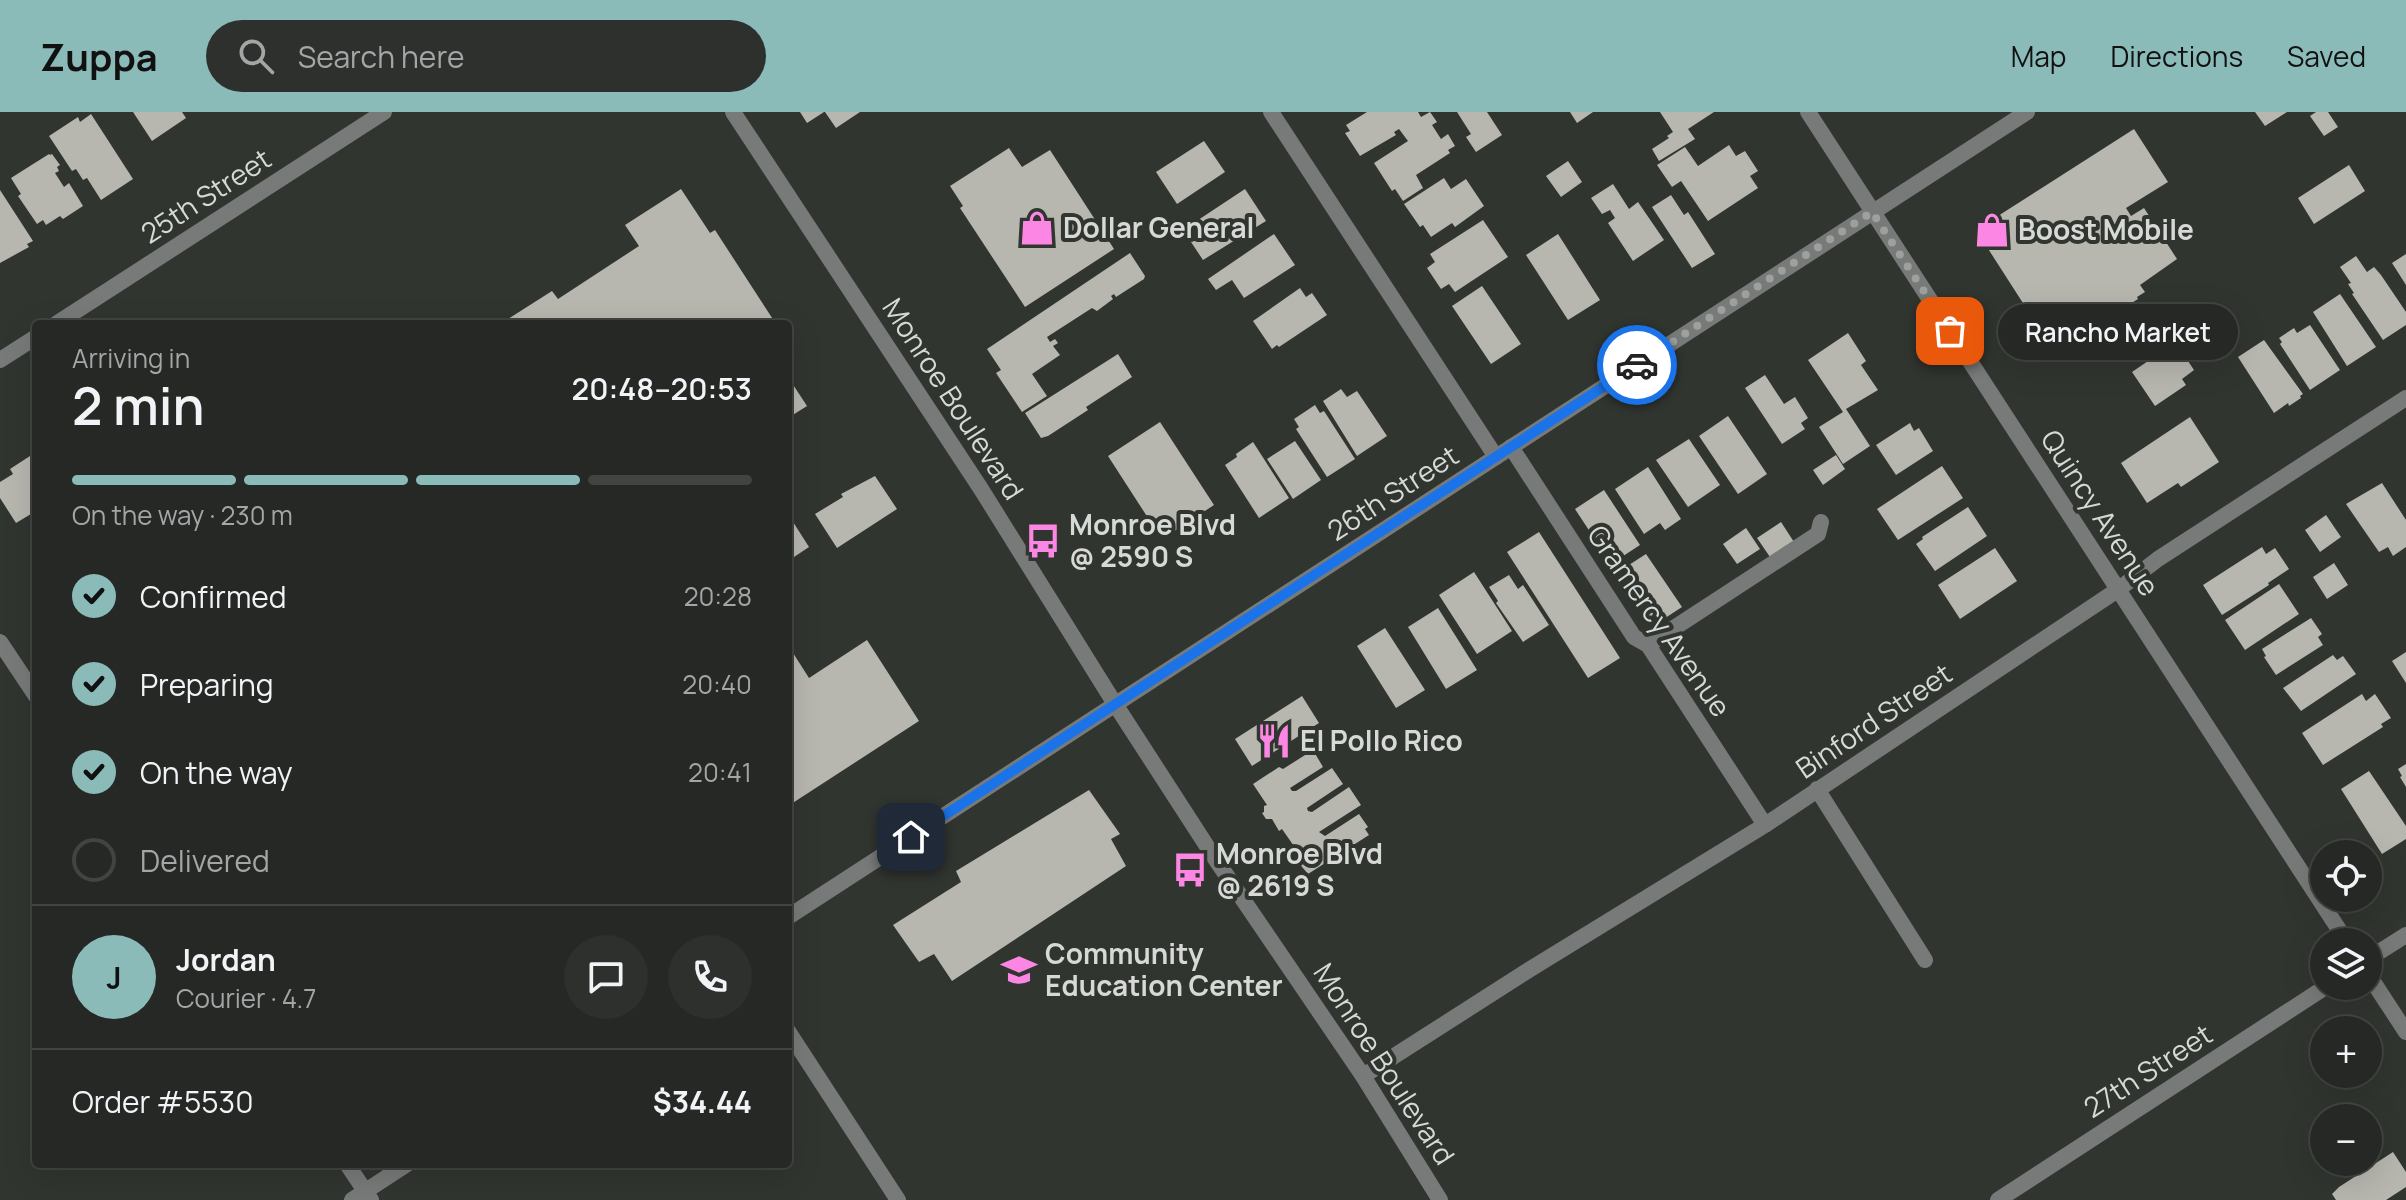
<!DOCTYPE html>
<meta charset="utf-8">
<style>
body{margin:0;font-family:Manrope,sans-serif;background:#2d302c;color:#f1f3f6;height:100vh;display:flex;flex-direction:column;font-size:30px;white-space:nowrap}
*{box-sizing:border-box;margin:0}
p{font-size:26px;color:#a3a6a6}
.icon{flex:none;width:44px;height:44px;fill:none;stroke:currentColor;stroke-width:2;stroke-linecap:round;stroke-linejoin:round}
.map{position:relative;flex:1;overflow:hidden}
.panel{position:absolute;left:32px;top:208px;width:760px;height:848px;display:flex;flex-direction:column;background:#252824;border-radius:8px;box-shadow:0 8px 32px #0002,0 0 0 2px #424441}
.panel>*{flex:none}
.fabs{position:absolute;left:2310px;top:728px;display:grid;gap:16px}
.fabs a{display:grid;place-items:center;width:72px;height:72px;border-radius:50%;background:#252824;box-shadow:0 8px 32px #0002,0 0 0 2px #424441;font-size:40px}
.pin{position:absolute;display:grid;place-items:center;width:68px;height:68px;color:#fff;margin:-34px;border-radius:16px;box-shadow:0 4px 12px #0006}
.courier{position:absolute;display:grid;place-items:center;width:80px;height:80px;margin:-40px;border:6px solid #1a73e8;border-radius:50%;background:#fff;color:#222;box-shadow:0 2px 10px #0007}
.bubble{position:absolute;height:56px;border-radius:28px;background:#252824;box-shadow:0 8px 32px #0002,0 0 0 2px #424441;font-size:26px;font-weight:600;line-height:56px;text-align:center}
.overview em{font-style:normal;font-weight:600}
.overview div{display:flex;flex-direction:column-reverse}
.overview{display:flex;align-items:center;justify-content:space-between;height:136px;padding:0 40px}
h1{font-size:52px;font-weight:600;line-height:60px}
.bar{display:grid;grid-template-columns:repeat(4,1fr);gap:12px 8px;align-content:center;height:96px;padding:0 40px}
.bar i{height:10px;border-radius:6px;background:#424441}
.bar .active{background:#8bbbb9}
.bar p{grid-column:span 4}
.line{display:flex;align-items:center;gap:20px;padding:0 40px;border-top:2px solid #424441}
.line div{flex:1}
.round{display:grid;place-items:center;flex:none;width:84px;height:84px;border-radius:42px;background:#2d302c}
ol{padding:0 40px;list-style:none}
li{display:flex;align-items:center;gap:24px;height:88px}
li p{margin-inline-start:auto}
li .icon{padding:8px;border-radius:50%;background:#8bbbb9;color:#111;stroke-width:4}
li:last-child{color:#a3a6a6}
li i{width:44px;height:44px;border:4px solid #424441;border-radius:50%}
header{display:flex;align-items:center;gap:48px;box-sizing:border-box;height:112px;padding:0 40px;background:#8bbbb9;color:#111}
header strong{font-size:38px}
nav{display:flex;gap:44px;margin-inline-start:auto;font-size:28px}
.search{width:560px;height:72px;background:#2d302c;display:flex;align-items:center;gap:20px;box-sizing:border-box;padding:0 28px;border-radius:44px;color:#a3a6a6;font-size:30px}
.map>svg:first-child{display:block}
.building{fill:#b7b6af}
.lines{fill:none;stroke-linecap:round;stroke-linejoin:round}
.minor{stroke:#777a79;stroke-width:16}
.tertiary{stroke:#777a79;stroke-width:16}
.done{stroke:#9da09c;stroke-width:8;stroke-dasharray:0 14.4}
.route{stroke:#1a73e8;stroke-width:10}
.labels{text-anchor:middle;stroke-width:8;stroke-linejoin:round;paint-order:stroke}
.street-label{font-size:28px;fill:#d7d9d6;stroke:#313530}
.poi-label{font-size:28px;font-weight:bold;fill:#d7d9d6;stroke:#313530;text-anchor:start}
</style>
<header>
<strong>Zuppa</strong>
<div class="search"><svg class="icon" aria-label="search" viewBox="0 0 24 24"><circle cx="10" cy="10" r="6"/><path d="M15 15l6 6"/></svg>Search here</div>
<nav><a>Map</a><a>Directions</a><a>Saved</a></nav>
</header>
<div class="map">
<svg width="2406" height="1088" viewBox="0 0 2406 1088">
<rect width="100%" height="100%" fill="#313530"/>
<path class="building" d="M 133,0 L 182,0 L 186,6 L 152,29 Z
M 800,0 L 824,0 L 807,11 Z
M 825,0 L 860,0 L 836,16 Z
M 1367,0 L 1418,0 L 1421,5 L 1430,0 L 1437,10 L 1432,13 L 1441,27 L 1448,22 L 1455,34 L 1448,38 L 1450,41 L 1416,63 L 1423,76 L 1403,89 L 1395,77 L 1392,79 L 1374,51 L 1408,29 L 1399,17 L 1394,20 L 1396,23 L 1360,44 L 1345,21 L 1350,19 L 1346,13 Z
M 1457,0 L 1487,0 L 1502,23 L 1476,40 L 1466,25 L 1471,22 Z
M 1570,0 L 1593,0 L 1577,11 Z
M 1660,0 L 1714,0 L 1688,17 L 1695,27 L 1659,49 L 1652,37 L 1669,26 L 1667,24 L 1673,20 Z
M 2255,0 L 2287,0 L 2265,14 Z
M 2316,0 L 2328,0 L 2338,15 L 2324,24 L 2310,4 Z
M 91,2 L 133,67 L 101,88 L 87,66 L 83,68 L 76,57 L 72,59 L 49,24 L 78,5 L 80,10 Z
M 2134,17 L 2168,70 L 2126,96 L 2131,104 L 2144,96 L 2177,147 L 2140,173 L 2145,180 L 2137,185 L 2138,187 L 2111,204 L 2114,209 L 2095,221 L 2093,218 L 2081,225 L 2076,217 L 2068,225 L 2066,222 L 2050,233 L 1976,118 Z
M 1204,29 L 1225,60 L 1177,92 L 1156,60 Z
M 1729,33 L 1736,44 L 1745,39 L 1758,59 L 1750,64 L 1758,76 L 1708,109 L 1681,69 L 1672,75 L 1657,53 L 1685,35 L 1698,54 Z
M 1009,36 L 1022,55 L 1050,38 L 1114,137 L 1025,195 L 960,96 L 963,94 L 950,74 Z
M 49,42 L 50,43 L 52,42 L 60,53 L 57,55 L 59,59 L 55,61 L 64,75 L 69,71 L 83,94 L 63,107 L 60,104 L 46,113 L 43,108 L 37,112 L 18,84 L 21,82 L 11,66 Z
M 1568,49 L 1582,70 L 1561,85 L 1546,64 Z
M 2349,53 L 2365,79 L 2314,112 L 2298,86 Z
M 1444,66 L 1451,77 L 1466,67 L 1484,94 L 1455,115 L 1452,111 L 1431,125 L 1423,113 L 1420,115 L 1404,92 Z
M 1613,72 L 1629,97 L 1638,90 L 1664,128 L 1633,149 L 1608,111 L 1615,106 L 1610,98 L 1602,102 L 1591,86 Z
M 681,77 L 710,121 L 715,118 L 776,212 L 500,212 L 552,179 L 558,187 L 639,134 L 625,113 Z
M 1245,77 L 1266,109 L 1203,148 L 1183,118 Z
M 0,78 L 33,129 L 27,132 L 29,135 L 0,151 Z
M 1671,83 L 1684,103 L 1688,100 L 1715,142 L 1692,156 L 1652,95 Z
M 1483,108 L 1508,145 L 1455,180 L 1449,172 L 1441,177 L 1427,156 L 1435,150 L 1430,142 Z
M 1274,122 L 1295,153 L 1244,186 L 1232,168 L 1216,178 L 1208,167 Z
M 1558,122 L 1600,188 L 1568,208 L 1526,143 Z
M 1130,141 L 1145,164 L 1144,167 L 1116,185 L 1114,182 L 1111,184 L 1113,187 L 1097,199 L 1092,196 L 1047,225 L 1050,230 L 1055,227 L 1058,231 L 1053,234 L 1060,243 L 1032,262 L 1047,284 L 1022,300 L 996,261 L 1001,258 L 987,237 Z
M 2406,142 L 2406,173 L 2392,151 Z
M 2356,144 L 2367,160 L 2374,155 L 2381,163 L 2406,200 L 2406,213 L 2383,228 L 2352,182 L 2354,181 L 2348,172 L 2351,171 L 2340,155 Z
M 1482,174 L 1521,232 L 1491,252 L 1452,194 Z
M 1300,176 L 1306,185 L 1312,181 L 1327,203 L 1279,235 L 1277,233 L 1272,237 L 1253,209 Z
M 2340,182 L 2376,235 L 2347,254 L 2313,200 Z
M 2310,213 L 2340,258 L 2310,278 L 2280,232 L 2282,230 L 2279,226 L 2294,216 L 2297,221 Z
M 1848,221 L 1866,249 L 1861,253 L 1878,278 L 1846,297 L 1870,334 L 1843,352 L 1819,315 L 1843,300 L 1808,248 Z
M 2264,228 L 2303,282 L 2300,284 L 2301,286 L 2289,294 L 2288,291 L 2274,301 L 2238,245 Z
M 2157,229 L 2164,239 L 2176,231 L 2194,258 L 2182,267 L 2186,273 L 2155,294 L 2132,260 L 2151,247 L 2144,238 Z
M 1118,242 L 1132,265 L 1086,295 L 1088,298 L 1048,324 L 1041,326 L 1025,301 Z
M 1765,263 L 1784,292 L 1795,285 L 1808,306 L 1801,311 L 1805,317 L 1782,332 L 1745,276 Z
M 788,265 L 807,294 L 788,306 Z
M 1341,277 L 1347,285 L 1357,279 L 1387,324 L 1357,344 L 1323,289 Z
M 1315,293 L 1320,301 L 1324,299 L 1355,347 L 1327,365 L 1296,317 L 1299,315 L 1294,307 Z
M 1728,304 L 1767,362 L 1738,382 L 1699,324 Z
M 2190,305 L 2219,350 L 2181,375 L 2178,371 L 2147,391 L 2121,351 Z
M 1160,310 L 1214,393 L 1164,426 L 1161,422 L 1159,423 L 1108,344 Z
M 1910,311 L 1914,319 L 1919,316 L 1933,339 L 1896,363 L 1876,333 Z
M 1689,327 L 1720,373 L 1688,395 L 1656,348 Z
M 1295,329 L 1321,368 L 1293,387 L 1267,347 Z
M 1253,330 L 1289,386 L 1259,406 L 1225,353 L 1237,345 L 1236,342 Z
M 1836,343 L 1845,357 L 1823,373 L 1813,358 Z
M 30,344 L 33,349 L 36,347 L 36,399 L 16,411 L 0,386 L 0,370 L 13,362 L 10,357 Z
M 1942,354 L 1963,386 L 1898,428 L 1877,397 Z
M 1648,355 L 1681,407 L 1665,418 L 1660,411 L 1644,422 L 1615,377 Z
M 875,364 L 897,397 L 837,436 L 815,402 L 843,385 L 841,382 Z
M 2382,371 L 2406,408 L 2406,435 L 2393,444 L 2388,435 L 2379,440 L 2346,392 Z
M 1604,378 L 1640,433 L 1611,452 L 1575,397 Z
M 1968,395 L 1987,424 L 1935,459 L 1916,432 L 1923,427 L 1922,425 Z
M 788,402 L 809,435 L 788,449 Z
M 2326,403 L 2341,425 L 2320,440 L 2305,418 Z
M 1781,410 L 1794,430 L 1770,445 L 1757,426 Z
M 1746,416 L 1760,437 L 1737,452 L 1723,432 Z
M 1539,420 L 1620,546 L 1588,566 L 1507,440 Z
M 2262,435 L 2266,442 L 2275,436 L 2289,457 L 2268,471 L 2269,473 L 2222,503 L 2203,473 Z
M 1995,436 L 2017,469 L 1960,507 L 1938,473 Z
M 1646,442 L 1682,495 L 1653,514 L 1618,460 Z
M 2334,451 L 2348,473 L 2327,487 L 2313,465 Z
M 1474,460 L 1512,519 L 1477,542 L 1439,483 Z
M 1509,463 L 1518,477 L 1523,473 L 1549,513 L 1523,530 L 1496,491 L 1498,489 L 1489,475 Z
M 2279,472 L 2299,502 L 2245,538 L 2225,508 Z
M 1438,496 L 1477,558 L 1446,577 L 1408,515 Z
M 2311,506 L 2322,522 L 2318,525 L 2323,533 L 2276,563 L 2264,545 L 2266,544 L 2262,537 Z
M 1385,516 L 1425,578 L 1396,596 L 1357,534 Z
M 867,528 L 919,609 L 788,694 L 788,533 L 809,566 Z
M 2406,540 L 2406,571 L 2392,549 Z
M 2333,543 L 2337,548 L 2343,544 L 2356,562 L 2301,599 L 2283,576 Z
M 2362,582 L 2366,589 L 2375,582 L 2391,606 L 2381,612 L 2383,615 L 2323,653 L 2302,621 Z
M 1302,584 L 1319,611 L 1252,654 L 1235,627 Z
M 1313,638 L 1323,655 L 1290,676 L 1292,679 L 1296,679 L 1332,656 L 1343,672 L 1307,696 L 1308,699 L 1312,700 L 1349,675 L 1361,693 L 1319,720 L 1325,724 L 1359,702 L 1368,715 L 1365,717 L 1369,723 L 1308,762 L 1292,743 L 1296,737 L 1282,717 L 1279,719 L 1272,707 L 1266,707 L 1262,701 L 1264,700 L 1264,694 L 1267,693 L 1253,672 L 1279,655 L 1283,657 Z
M 2406,652 L 2406,675 L 2400,665 L 2402,664 L 2398,657 Z
M 2369,659 L 2406,714 L 2406,727 L 2382,742 L 2341,677 Z
M 1089,678 L 1120,722 L 1111,727 L 1126,754 L 952,869 L 934,842 L 919,850 L 893,813 L 961,770 L 956,759 Z
M 2393,1040 L 2406,1060 L 2406,1075 L 2386,1088 L 2336,1088 L 2332,1082 L 2339,1075 Z"/>
<g class="lines">
<path class="minor" d="M 1271,0 L 1496,345
M 1808,0 L 2347,830
M 56,212 L 384,0
M 0,248 L 36,225
M 1511,335 L 1634,525 L 1648,533 L 1765,713
M 0,530 L 36,584
M 1648,533 L 1818,422 L 1821,410
M 1817,677 L 1925,848
M 2368,847 L 2406,823
M 2368,862 L 2406,920
M 788,919 L 898,1088
M 1363,964 L 1532,856 L 1765,713 L 2119,477 L 2158,447 L 2406,286
M 347,1052 L 371,1088
M 1998,1088 L 2327,874"/>
<path class="tertiary" d="M 733,0 L 981,377 L 1115,592 L 1212,742 L 1363,964 L 1440,1088
M 788,805 L 2027,0
M 352,1088 L 407,1052"/>
</g>
<g class="lines">
<path class="done" d="M 1637,253 L 1872,100 L 1950,219"/>
<path class="route" d="M 911,725 L 1637,253"/>
</g>
<defs>
<g id="shop-bare" transform="scale(2.76)"><path d="M-5-2.5h2.3a2.7 3.5 0 0 1 5.4 0H5L5.5 6h-11ZM-1.5-2.5h3a1.5 2.3 0 0 0-3 0Z" fill="#fc86e3" stroke="#313530" stroke-width="2.5" paint-order="stroke"/></g>
<g id="bus-bare" transform="scale(2.76)"><path d="M-5-6H5V4H4V6H2V4H-2V6H-4V4H-5ZM-3.5-4V0h7V-4ZM-3.5 1.2v1.5H-2V1.2ZM2 1.2v1.5H3.5V1.2Z" fill="#fc86e3" stroke="#313530" stroke-width="2.5" paint-order="stroke"/></g>
<g id="restaurant-bare" transform="scale(2.76)"><path d="M-5-6h1v4h1v-4h1v4h1v-4h1v5L-1.5 .5V6h-2V.5L-5-1ZM5-6V6H3V1.5H1.5Q1.5-4 5-6Z" fill="#fc86e3" stroke="#313530" stroke-width="2.5" paint-order="stroke"/></g>
<g id="university-bare" transform="scale(2.76)"><path d="M0-5L7-2L0 1L-7-2ZM-4 1L0 2.5L4 1V4Q0 6-4 4Z" fill="#fc86e3" stroke="#313530" stroke-width="2.5" paint-order="stroke"/></g>
</defs>
<g fill-rule="evenodd">
<use href="#shop-bare" x="1037" y="116"/>
<use href="#shop-bare" x="1992" y="118"/>
<use href="#bus-bare" x="1043" y="429"/>
<use href="#restaurant-bare" x="1274" y="629"/>
<use href="#bus-bare" x="1190" y="758"/>
<use href="#university-bare" x="1019" y="858"/>
</g>
<g class="labels">
<g class="street-label">
<text transform="translate(206 84) rotate(-33)" y="10">25th Street</text>
<text transform="translate(953 287) rotate(57)" y="10">Monroe Boulevard</text>
<text transform="translate(1393 381) rotate(-33)" y="10">26th Street</text>
<text transform="translate(2100 401) rotate(57)" y="10">Quincy Avenue</text>
<text transform="translate(1659 509) rotate(55)" y="10">Gramercy Avenue</text>
<text transform="translate(1874 609) rotate(-34)" y="10">Binford Street</text>
<text transform="translate(1384 952) rotate(57)" y="10">Monroe Boulevard</text>
<text transform="translate(2148 959) rotate(-33)" y="10">27th Street</text>
</g>
<g class="poi-label">
<text x="1063" y="126">Dollar General</text>
<text x="2018" y="128">Boost Mobile</text>
<text x="1069" y="423">Monroe Blvd<tspan x="1069" dy="32">@ 2590 S</tspan></text>
<text x="1300" y="639">El Pollo Rico</text>
<text x="1216" y="752">Monroe Blvd<tspan x="1216" dy="32">@ 2619 S</tspan></text>
<text x="1045" y="852">Community<tspan x="1045" dy="32">Education Center</tspan></text>
</g>
</g>
</svg>
<div class="fabs">
<a><svg class="icon" aria-label="locate" viewBox="0 0 24 24"><circle cx="12" cy="12" r="6"/><path d="M12 2v4M12 18v4M2 12h4M18 12h4"/></svg></a>
<a><svg class="icon" aria-label="layers" viewBox="0 0 24 24"><path d="M12 4l9 5-9 5-9-5zM3 14l9 5 9-5"/></svg></a>
<a>+</a>
<a>−</a>
</div>
<div class="pin" style="left:1950px;top:219px;background:#ea580c"><svg class="icon" aria-label="bag" viewBox="0 0 24 24"><path d="M5 8h14l-1 12H6zM9 8a3 3 0 0 1 6 0"/></svg></div>
<div class="pin" style="left:911px;top:725px;background:#1f2937"><svg class="icon" aria-label="home" viewBox="0 0 24 24"><path d="M3 11l9-7 9 7M6 9v11h12V9"/></svg></div>
<div class="courier" style="left:1637px;top:253px"><svg class="icon" aria-label="car" viewBox="0 0 24 24"><path d="M5 17H2v-5l4-1 3-4h7l3 4 3 1v5h-3M9 17h6M6 11h13"/><circle cx="7" cy="17" r="2"/><circle cx="17" cy="17" r="2"/></svg></div>
<div class="bubble" style="left:1998px;top:192px;width:240px">Rancho Market</div>
<section class="panel">
<div class="overview"><div><h1>2 min</h1><p>Arriving in</p></div><em>20:48–20:53</em></div>
<div class="bar"><i class="active"></i><i class="active"></i><i class="active"></i><i></i><p>On the way · 230 m</p></div>
<ol>
<li><svg class="icon" aria-label="check" viewBox="0 0 24 24"><path d="M5 12l5 5 9-10"/></svg>Confirmed<p>20:28</p></li>
<li><svg class="icon" aria-label="check" viewBox="0 0 24 24"><path d="M5 12l5 5 9-10"/></svg>Preparing<p>20:40</p></li>
<li><svg class="icon" aria-label="check" viewBox="0 0 24 24"><path d="M5 12l5 5 9-10"/></svg>On the way<p>20:41</p></li>
<li><i></i>Delivered</li>
</ol>
<div class="line" style="height:144px"><b class="round" style="background:#8bbbb9;color:#111">J</b><div><b>Jordan</b><p>Courier · 4.7</p></div><a class="round"><svg class="icon" aria-label="chat" viewBox="0 0 24 24"><path d="M4 5h16v11H9l-5 4z"/></svg></a><a class="round"><svg class="icon" aria-label="phone" viewBox="0 0 24 24"><path d="M5 4h4l2 5-3 2q2 4 5 5l2-3 5 2v4C11 20 4 13 5 4z"/></svg></a></div>
<div class="line" style="height:104px"><div>Order #5530</div><b>$34.44</b></div>
</section>
</div>
